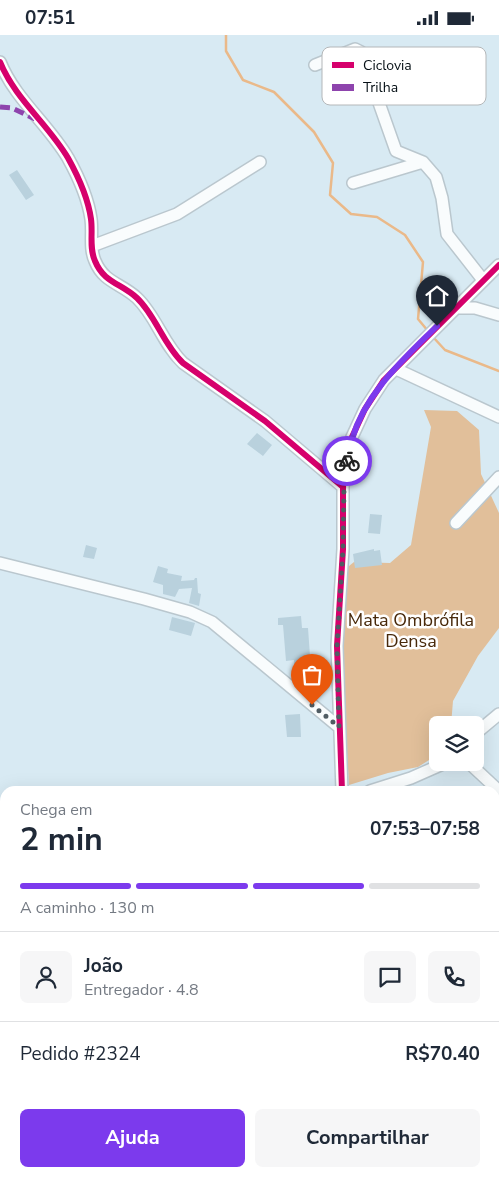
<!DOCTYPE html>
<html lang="pt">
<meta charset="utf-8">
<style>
body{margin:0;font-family:"Nunito Sans",sans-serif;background:#f6f6f7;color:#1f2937;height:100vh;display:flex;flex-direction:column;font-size:19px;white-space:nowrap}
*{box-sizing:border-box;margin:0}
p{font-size:16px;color:#747a83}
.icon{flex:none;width:28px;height:28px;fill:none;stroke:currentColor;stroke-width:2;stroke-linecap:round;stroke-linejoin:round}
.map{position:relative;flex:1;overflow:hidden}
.drawer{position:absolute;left:0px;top:751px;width:500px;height:391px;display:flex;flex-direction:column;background:#fff;border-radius:15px 15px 0 0;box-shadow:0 5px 20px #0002}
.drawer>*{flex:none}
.controls{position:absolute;left:429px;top:681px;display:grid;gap:10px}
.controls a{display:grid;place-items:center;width:55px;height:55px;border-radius:8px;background:#fff;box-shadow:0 5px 20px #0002;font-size:25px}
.pin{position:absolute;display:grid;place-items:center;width:42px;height:42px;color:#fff;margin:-51px -21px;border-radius:50% 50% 50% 0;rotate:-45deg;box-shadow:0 0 5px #0007}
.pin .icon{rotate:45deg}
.courier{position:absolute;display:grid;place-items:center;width:50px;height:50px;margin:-25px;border:4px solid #7c3aed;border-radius:50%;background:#fff;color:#222;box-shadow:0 1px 6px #0007}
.head em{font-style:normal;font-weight:700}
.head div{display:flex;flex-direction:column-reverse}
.head{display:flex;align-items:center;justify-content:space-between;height:85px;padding:0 20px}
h1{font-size:32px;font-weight:700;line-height:38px}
.bar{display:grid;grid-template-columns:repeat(4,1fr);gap:8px 5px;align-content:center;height:60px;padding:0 20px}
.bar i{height:6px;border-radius:4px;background:#e0e1e3}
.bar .selected{background:#7c3aed}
.bar p{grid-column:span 4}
.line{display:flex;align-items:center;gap:12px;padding:0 20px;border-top:1px solid #e0e1e3}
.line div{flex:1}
.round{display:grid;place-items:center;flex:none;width:52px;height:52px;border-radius:8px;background:#f6f6f7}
.action{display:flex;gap:10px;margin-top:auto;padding:10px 20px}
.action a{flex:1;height:58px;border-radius:8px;background:#7c3aed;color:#fff;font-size:20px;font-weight:700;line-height:58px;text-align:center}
.action a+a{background:#f6f6f7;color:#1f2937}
.status{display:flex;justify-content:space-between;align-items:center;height:35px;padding:0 25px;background:#fff;direction:ltr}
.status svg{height:14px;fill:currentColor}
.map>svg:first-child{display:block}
.forest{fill:#e1bf9a}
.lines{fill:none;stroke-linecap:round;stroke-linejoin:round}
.stream{stroke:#eab989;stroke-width:2.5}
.building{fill:#b9d1dd}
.minor-casing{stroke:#bac7ce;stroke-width:14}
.minor{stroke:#f9fcfd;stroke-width:11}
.quiet{stroke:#8e44ad;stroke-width:5;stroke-dasharray:10 5;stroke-linecap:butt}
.cycleway-casing{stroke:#fff;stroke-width:9}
.cycleway{stroke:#d6006c;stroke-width:6}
.done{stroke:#505c63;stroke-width:5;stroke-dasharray:0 9}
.route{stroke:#7c3aed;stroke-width:6}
.labels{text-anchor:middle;stroke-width:5;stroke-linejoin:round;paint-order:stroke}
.park-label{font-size:18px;fill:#48290a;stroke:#fff}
.key{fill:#fff;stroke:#b4b7b9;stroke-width:1}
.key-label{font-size:14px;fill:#061016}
</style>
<div class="status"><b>07:51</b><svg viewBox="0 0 49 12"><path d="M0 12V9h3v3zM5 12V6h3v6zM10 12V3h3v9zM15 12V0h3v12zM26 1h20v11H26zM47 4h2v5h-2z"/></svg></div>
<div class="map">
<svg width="499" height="1142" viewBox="0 0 499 1142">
<rect width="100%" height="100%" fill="#d8eaf3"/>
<path class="forest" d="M 424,375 L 457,376 L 479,395 L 481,439 L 499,478 L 499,593 L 478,621 L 453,666 L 451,690 L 438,690 L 437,720 L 418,732 L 388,738 L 349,750 L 339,587 L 344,535 L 354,527 L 390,528 L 411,510 L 431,392 Z"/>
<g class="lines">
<path class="stream" d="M 226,0 L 226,16 L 243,45 L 274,57 L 314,97 L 333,128 L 330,160 L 351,179 L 377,182 L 405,200 L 423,227 L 418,284 L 428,296
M 433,302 L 445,315 L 499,336"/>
</g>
<path class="building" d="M 17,135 L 34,160 L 26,165 L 9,140 Z
M 257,398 L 272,410 L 263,421 L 247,409 Z
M 370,479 L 382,480 L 380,499 L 368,498 Z
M 86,510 L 97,513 L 94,524 L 83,522 Z
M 374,514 L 374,516 L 380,515 L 382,530 L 355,533 L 353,519 Z
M 158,531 L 168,534 L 167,538 L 182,541 L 181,546 L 194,545 L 195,543 L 197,543 L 198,558 L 201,559 L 199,571 L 189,568 L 192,553 L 179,554 L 175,562 L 163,559 L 163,550 L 153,547 Z
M 301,581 L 302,593 L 308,593 L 310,621 L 301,622 L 302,636 L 307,636 L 308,648 L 299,649 L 295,646 L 294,625 L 286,626 L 283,590 L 278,590 L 278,583 Z
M 172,582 L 195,588 L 191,601 L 169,595 Z
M 300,679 L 301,702 L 287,702 L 285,680 Z"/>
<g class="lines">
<g class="minor-casing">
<path id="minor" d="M 0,27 C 15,64 48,89 68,123 C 78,141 88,163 91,184 C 93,198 89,213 95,226 C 104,248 121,248 137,263 C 156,281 163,309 183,328 L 265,386 L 343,452
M 315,30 L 355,14 L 361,17 L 396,116 L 423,127 L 436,142 L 442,163 L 447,199 L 483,245
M 353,148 L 423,127
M 92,211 L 177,179 L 260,127
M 455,273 L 475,273 L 499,280
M 396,334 L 499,382
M 456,488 L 499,442
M 0,528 L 144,564 L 190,577 L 212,587 L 339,692
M 475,699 L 499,679
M 469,728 L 499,756
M 342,756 L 337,611 L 343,514 L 343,452 L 345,432 L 352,402 L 365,374 L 384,345 L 499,230
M 370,756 L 411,743 L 445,728
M 0,1021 L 5,1030
M 495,1114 L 499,1110
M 0,1118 L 5,1114
M 385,1142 L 388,1138
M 474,1142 L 477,1138"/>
</g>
<use href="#minor" class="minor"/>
<path class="quiet" d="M 0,72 L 12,73 L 35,84"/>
<g class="cycleway-casing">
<path id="cycleway" d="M 0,27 C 15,64 48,89 68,123 C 78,141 88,163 91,184 C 93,198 89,213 95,226 C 104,248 121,248 137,263 C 156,281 163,309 183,328 L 265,386 L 343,452
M 342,756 L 337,611 L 343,514 L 343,452 L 345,432 L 352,402 L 365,374 L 384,345 L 499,230"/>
</g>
<use href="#cycleway" class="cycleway"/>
</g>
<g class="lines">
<path class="done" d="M 312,670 L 339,692 L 337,611 L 343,514 L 344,452 L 347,426"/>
<path class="route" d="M 347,426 C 348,419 350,411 352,404 C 366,357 404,324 437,291"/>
</g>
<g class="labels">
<g class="park-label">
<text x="411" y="591">Mata Ombrófila<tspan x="411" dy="21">Densa</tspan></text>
</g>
</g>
<rect x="322" y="12" width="164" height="58" rx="8" class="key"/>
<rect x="332" y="27" width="22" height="6" fill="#d6006c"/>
<rect x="332" y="49" width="22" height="7" fill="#8e44ad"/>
<g class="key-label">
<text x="363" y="35">Ciclovia</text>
<text x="363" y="57">Trilha</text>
</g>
</svg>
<div class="controls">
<a><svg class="icon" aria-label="layers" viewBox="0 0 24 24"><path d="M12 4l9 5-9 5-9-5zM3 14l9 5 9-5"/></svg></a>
</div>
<div class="pin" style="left:312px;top:670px;background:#ea580c"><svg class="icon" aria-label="bag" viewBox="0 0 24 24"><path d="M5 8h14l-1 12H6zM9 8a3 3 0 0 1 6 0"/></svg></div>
<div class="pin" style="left:437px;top:291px;background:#1f2937"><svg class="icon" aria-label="home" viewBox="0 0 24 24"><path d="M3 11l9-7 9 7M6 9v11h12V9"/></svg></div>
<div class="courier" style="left:347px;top:426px"><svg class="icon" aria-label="bike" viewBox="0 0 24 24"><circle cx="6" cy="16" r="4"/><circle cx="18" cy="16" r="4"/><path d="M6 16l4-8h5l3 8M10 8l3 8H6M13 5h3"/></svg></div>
<section class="drawer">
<div class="head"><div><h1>2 min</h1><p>Chega em</p></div><em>07:53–07:58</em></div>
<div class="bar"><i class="selected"></i><i class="selected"></i><i class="selected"></i><i></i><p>A caminho · 130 m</p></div>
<div class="line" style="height:90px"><a class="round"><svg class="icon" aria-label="person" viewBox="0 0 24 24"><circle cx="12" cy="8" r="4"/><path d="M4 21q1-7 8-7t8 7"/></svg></a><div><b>João</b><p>Entregador · 4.8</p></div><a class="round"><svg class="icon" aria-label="chat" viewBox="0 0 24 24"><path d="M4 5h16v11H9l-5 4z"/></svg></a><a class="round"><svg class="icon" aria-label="phone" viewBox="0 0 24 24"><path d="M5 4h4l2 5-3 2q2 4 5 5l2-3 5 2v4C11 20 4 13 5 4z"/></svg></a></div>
<div class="line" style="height:65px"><div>Pedido #2324</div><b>R$70.40</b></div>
<div class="action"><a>Ajuda</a><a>Compartilhar</a></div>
</section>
</div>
